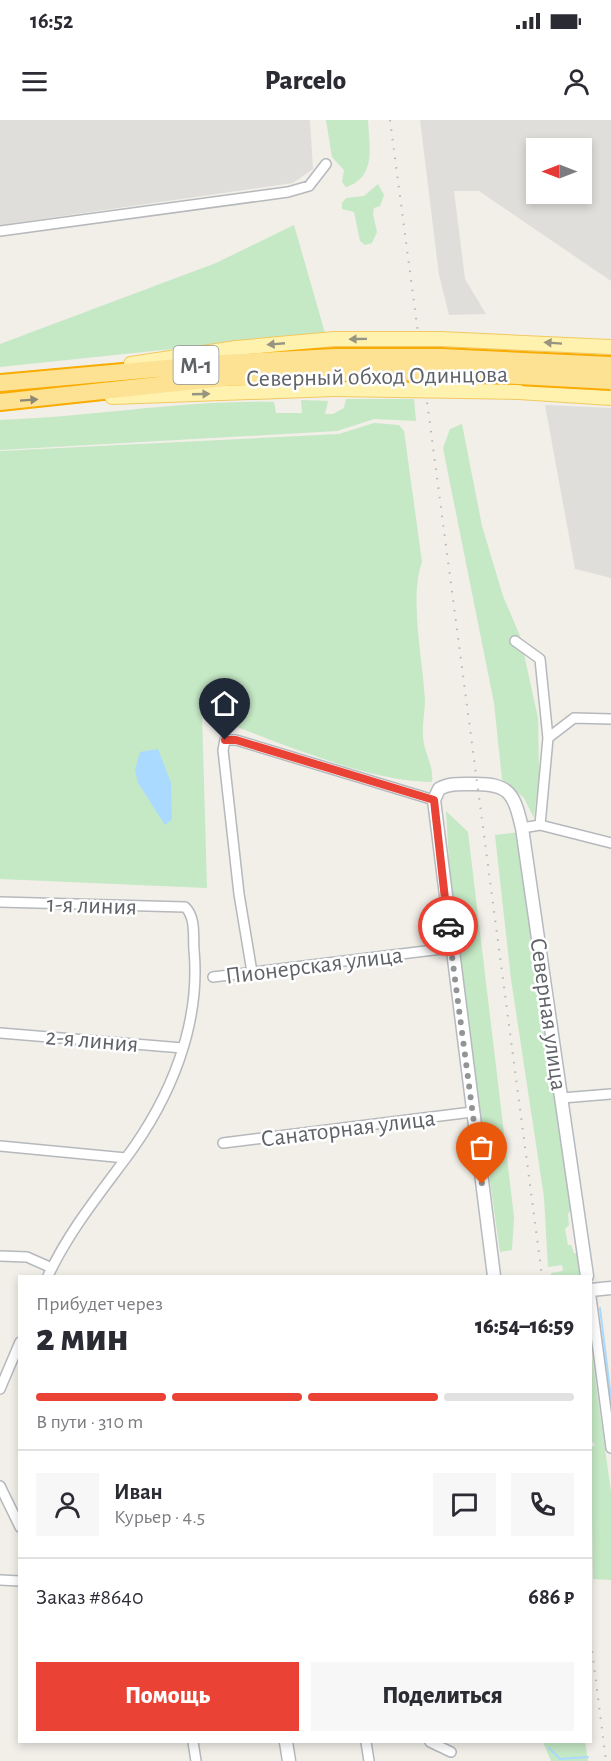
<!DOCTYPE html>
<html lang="ru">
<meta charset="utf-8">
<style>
body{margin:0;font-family:"Alegreya Sans",sans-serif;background:#f7f7f7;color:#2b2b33;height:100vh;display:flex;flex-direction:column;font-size:22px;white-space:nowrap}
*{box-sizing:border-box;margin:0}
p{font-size:20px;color:#7c7c81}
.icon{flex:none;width:33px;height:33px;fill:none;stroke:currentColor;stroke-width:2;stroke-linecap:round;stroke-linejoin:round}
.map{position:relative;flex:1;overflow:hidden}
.details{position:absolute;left:18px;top:1155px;width:574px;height:468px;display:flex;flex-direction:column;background:#fff;border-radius:0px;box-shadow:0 3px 9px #0003}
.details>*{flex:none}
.needle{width:39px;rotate:270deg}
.buttons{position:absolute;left:526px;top:18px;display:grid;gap:12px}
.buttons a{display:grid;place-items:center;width:66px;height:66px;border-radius:0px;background:#fff;box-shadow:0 3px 9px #0003;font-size:30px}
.pin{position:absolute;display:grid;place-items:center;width:51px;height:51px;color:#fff;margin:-62px -26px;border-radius:50% 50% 50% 0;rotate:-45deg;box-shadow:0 0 6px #0007}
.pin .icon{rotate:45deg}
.courier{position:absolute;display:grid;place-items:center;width:60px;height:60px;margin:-30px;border:4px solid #ea4335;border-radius:50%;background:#fff;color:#222;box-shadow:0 2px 8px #0007}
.head em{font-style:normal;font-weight:800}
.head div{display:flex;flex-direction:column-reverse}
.head{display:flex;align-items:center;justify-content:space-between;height:102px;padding:0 18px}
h1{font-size:39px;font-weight:800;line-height:45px}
.bar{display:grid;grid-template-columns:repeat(4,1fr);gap:9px 6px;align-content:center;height:72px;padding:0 18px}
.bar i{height:8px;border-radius:4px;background:#e1e1e2}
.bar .active{background:#ea4335}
.bar p{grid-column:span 4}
.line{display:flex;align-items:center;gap:15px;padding:0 18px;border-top:2px solid #e1e1e2}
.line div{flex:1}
.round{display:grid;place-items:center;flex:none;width:63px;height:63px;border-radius:0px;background:#f7f7f7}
.cta{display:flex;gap:12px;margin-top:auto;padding:12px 18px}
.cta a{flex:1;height:69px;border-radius:0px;background:#ea4335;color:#fff;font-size:24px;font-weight:800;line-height:69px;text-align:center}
.cta a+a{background:#f7f7f7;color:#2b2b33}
.status{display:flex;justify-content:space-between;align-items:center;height:42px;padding:0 30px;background:#fff;direction:ltr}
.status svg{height:16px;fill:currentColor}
header{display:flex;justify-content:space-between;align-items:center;height:78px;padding:0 18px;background:#fff;font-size:27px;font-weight:800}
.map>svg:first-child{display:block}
.industrial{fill:#e0deda;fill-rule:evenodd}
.green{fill:#c5e8c5}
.water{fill:#aadaff}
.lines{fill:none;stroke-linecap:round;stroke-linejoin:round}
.stream{stroke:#aadaff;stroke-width:2}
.street-casing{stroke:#b5b8bc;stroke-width:12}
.secondary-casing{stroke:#b6babf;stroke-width:15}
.primary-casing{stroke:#f2c960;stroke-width:16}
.highway-casing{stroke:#f9ab00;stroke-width:20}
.street{stroke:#fff;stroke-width:9}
.secondary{stroke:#fff;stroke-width:12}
.primary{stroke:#fff2af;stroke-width:14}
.highway{stroke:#fde293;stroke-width:16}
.rail{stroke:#b6b7b8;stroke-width:2;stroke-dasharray:1.5 8;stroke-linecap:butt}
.primary-bridge-casing{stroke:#f2c960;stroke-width:16;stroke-linecap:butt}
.highway-bridge-casing{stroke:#f9ab00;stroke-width:20;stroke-linecap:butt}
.primary-bridge{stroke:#fff2af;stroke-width:14}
.highway-bridge{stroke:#fde293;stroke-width:16}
.oneway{fill:#979581}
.oneway2{fill:#8e8975}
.done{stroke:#929495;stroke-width:6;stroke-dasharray:0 10.8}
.route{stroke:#ea4335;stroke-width:8}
.labels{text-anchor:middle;stroke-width:5;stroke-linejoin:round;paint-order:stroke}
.shield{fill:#fff;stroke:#8f9295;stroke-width:1.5}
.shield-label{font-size:22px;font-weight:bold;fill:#5f6368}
.street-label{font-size:24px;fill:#5f6368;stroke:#fff}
</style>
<div class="status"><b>16:52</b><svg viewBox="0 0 49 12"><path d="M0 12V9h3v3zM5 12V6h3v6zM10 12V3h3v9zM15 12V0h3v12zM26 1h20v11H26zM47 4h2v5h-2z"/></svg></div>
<header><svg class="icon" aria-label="menu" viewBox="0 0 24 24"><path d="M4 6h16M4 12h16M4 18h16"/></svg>Parcelo<svg class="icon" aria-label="person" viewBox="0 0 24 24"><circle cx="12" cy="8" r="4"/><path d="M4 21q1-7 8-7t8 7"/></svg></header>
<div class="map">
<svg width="611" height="1641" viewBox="0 0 611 1641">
<rect width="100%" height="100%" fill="#f1efe8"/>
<path class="industrial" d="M 0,0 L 310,0 L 313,49 L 293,63 L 0,105 Z
M 420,0 L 611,0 L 611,161 L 479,71 L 454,71 L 465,159 L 486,194 L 449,195 L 439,155 ZM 582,28 L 582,74 L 537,74 L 537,28 Z
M 545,285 L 611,288 L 611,458 L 575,449 Z"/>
<path class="green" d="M 326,0 L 368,0 C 369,26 377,57 346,67 L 342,62 L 344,50 L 332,37 Z
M 378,64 L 384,75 L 380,86 L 374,88 L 373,94 L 377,112 L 372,123 L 365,125 L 360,121 L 354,92 L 342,89 L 342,83 L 346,78 L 364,76 Z
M 294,105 L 325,213 L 0,247 L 0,224 L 216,143 Z
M 346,279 L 414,279 L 416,301 L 374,299 L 337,311 L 0,330 L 0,300 C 92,297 183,280 274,282 L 276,293 L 302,293 L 301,280 L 328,281 L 325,294 L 333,294 L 344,288 Z
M 374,303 L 399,305 L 404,311 L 422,442 C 409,477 423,541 425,580 C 425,592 422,605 423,617 C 424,633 434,645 432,662 C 365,662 267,617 202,594 L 207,768 L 0,759 L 0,331 L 339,314 Z
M 462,304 L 482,406 L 503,476 L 520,516 L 538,598 L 539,656 L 534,698 L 524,678 L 502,659 L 494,583 L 443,328 L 450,309 Z
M 446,691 L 468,712 L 514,1097 L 512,1130 L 500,1132 L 452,791 Z
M 520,712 L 573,1086 L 568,1094 L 569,1105 L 565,1109 L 568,1125 L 571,1125 L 574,1133 L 581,1135 L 581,1156 L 551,1156 L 551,1153 L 563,1151 L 562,1145 L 548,1147 L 544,1077 L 511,859 L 495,715 Z
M 591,1229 L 611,1372 L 611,1460 L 593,1459 L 591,1327 L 595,1325 L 591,1320 Z
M 543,1622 L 585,1622 L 588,1641 L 551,1641 Z"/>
<path class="water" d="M 158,629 L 171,663 L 172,699 L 165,705 L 138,663 L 135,650 L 140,632 Z"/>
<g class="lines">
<path class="stream" d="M 600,1188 L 611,1278
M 549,1628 L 560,1639 L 588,1637"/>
<g class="street-casing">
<path id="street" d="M 0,111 L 288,72 L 309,66 L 326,44
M 515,521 L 540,539 L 548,618
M 540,705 L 548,618 L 574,598 L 611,599
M 522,708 L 540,705 L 611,723
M 0,782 L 185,787 C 196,797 193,817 194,830 C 201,905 170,979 126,1038 C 97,1077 68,1113 48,1156
M 252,852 L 239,774 L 223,630 L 225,620 L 236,620 L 434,680
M 213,857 L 450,828
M 0,913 L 183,928
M 562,978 L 611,974
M 223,1023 L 472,992
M 0,1026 L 126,1038
M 0,1136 L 27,1137 L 52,1148
M 591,1177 L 611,1328
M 0,1269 L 20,1222
M 0,1366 L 20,1407
M 0,1460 L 20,1461
M 193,1622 L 196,1641
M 366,1622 L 369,1641
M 430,1622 L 451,1632"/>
</g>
<g class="secondary-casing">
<path id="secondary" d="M 494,1156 L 434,680 L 439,669 C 449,663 461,664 472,664 C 510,663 514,674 522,708 L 587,1156
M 591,1170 L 611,1168
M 286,1622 L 289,1641"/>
</g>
<g class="primary-casing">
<path id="primary" d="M 131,244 L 236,228 L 334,219
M 519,272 L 611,278
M 112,277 L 334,269"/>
</g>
<g class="highway-casing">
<path id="highway" d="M 0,263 L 223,243 L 335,237
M 0,282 L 224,258 L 335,253"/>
</g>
<use href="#street" class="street"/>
<use href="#secondary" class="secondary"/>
<use href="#primary" class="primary"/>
<use href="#highway" class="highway"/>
<path class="rail" d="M 390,0 L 542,1156
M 591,1522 L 606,1641"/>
<g class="primary-bridge-casing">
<path id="primary-bridge" d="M 334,219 L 441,219 L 611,227
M 334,269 L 519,272"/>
</g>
<g class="highway-bridge-casing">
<path id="highway-bridge" d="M 335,237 L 441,237 L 611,245
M 335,253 L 441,252 L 611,261"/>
</g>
<use href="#primary-bridge" class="primary-bridge"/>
<use href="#highway-bridge" class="highway-bridge"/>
</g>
<defs><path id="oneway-solid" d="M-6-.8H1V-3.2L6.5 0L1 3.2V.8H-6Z" transform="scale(1.5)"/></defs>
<g class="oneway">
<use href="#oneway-solid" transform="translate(358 219) rotate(179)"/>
<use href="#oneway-solid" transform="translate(553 223) rotate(-176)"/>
<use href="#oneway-solid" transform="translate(276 224) rotate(175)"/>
<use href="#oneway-solid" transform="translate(201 274) rotate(-2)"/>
</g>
<use class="oneway2" href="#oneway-solid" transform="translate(29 280) rotate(-4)"/>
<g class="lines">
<path class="done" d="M 448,806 L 482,1064"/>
<path class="route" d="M 225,620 L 236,620 L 434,680 L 448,806"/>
</g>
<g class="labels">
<rect class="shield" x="173.5" y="226" width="45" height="38" rx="4.5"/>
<g class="shield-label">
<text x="196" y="253">М-1</text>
</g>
<g class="street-label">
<text transform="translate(377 256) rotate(-1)" y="8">Северный обход Одинцова</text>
<text transform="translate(92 785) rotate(2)" y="8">1-я линия</text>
<text transform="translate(314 845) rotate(-7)" y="8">Пионерская улица</text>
<text transform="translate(549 894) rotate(82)" y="8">Северная улица</text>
<text transform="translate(92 920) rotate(5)" y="8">2-я линия</text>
<text transform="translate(348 1008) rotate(-7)" y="8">Санаторная улица</text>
</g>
</g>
</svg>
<div class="buttons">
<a><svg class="needle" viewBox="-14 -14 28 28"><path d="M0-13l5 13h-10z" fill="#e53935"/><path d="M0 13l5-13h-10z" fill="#7c7c81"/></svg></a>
</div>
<div class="pin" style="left:482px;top:1064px;background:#ea580c"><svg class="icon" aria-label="bag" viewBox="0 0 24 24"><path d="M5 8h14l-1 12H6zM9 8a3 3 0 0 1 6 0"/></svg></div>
<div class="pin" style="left:225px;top:620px;background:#1f2937"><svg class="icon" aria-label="home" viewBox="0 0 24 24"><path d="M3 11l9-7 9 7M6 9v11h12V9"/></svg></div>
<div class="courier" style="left:448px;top:806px"><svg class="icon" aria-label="car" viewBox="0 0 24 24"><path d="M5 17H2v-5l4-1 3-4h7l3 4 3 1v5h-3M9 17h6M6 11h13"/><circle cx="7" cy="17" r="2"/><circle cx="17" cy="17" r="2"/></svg></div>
<section class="details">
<div class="head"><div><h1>2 мин</h1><p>Прибудет через</p></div><em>16:54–16:59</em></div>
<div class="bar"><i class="active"></i><i class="active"></i><i class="active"></i><i></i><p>В пути · 310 m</p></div>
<div class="line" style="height:108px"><a class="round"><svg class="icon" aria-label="person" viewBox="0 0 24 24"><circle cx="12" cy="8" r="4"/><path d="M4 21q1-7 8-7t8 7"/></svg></a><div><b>Иван</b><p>Курьер · 4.5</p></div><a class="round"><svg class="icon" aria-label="chat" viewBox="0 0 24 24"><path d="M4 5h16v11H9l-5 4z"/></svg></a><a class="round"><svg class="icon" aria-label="phone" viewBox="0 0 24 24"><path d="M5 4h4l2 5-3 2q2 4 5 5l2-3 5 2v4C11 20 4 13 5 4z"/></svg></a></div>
<div class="line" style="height:78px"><div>Заказ #8640</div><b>686 ₽</b></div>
<div class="cta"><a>Помощь</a><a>Поделиться</a></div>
</section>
</div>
